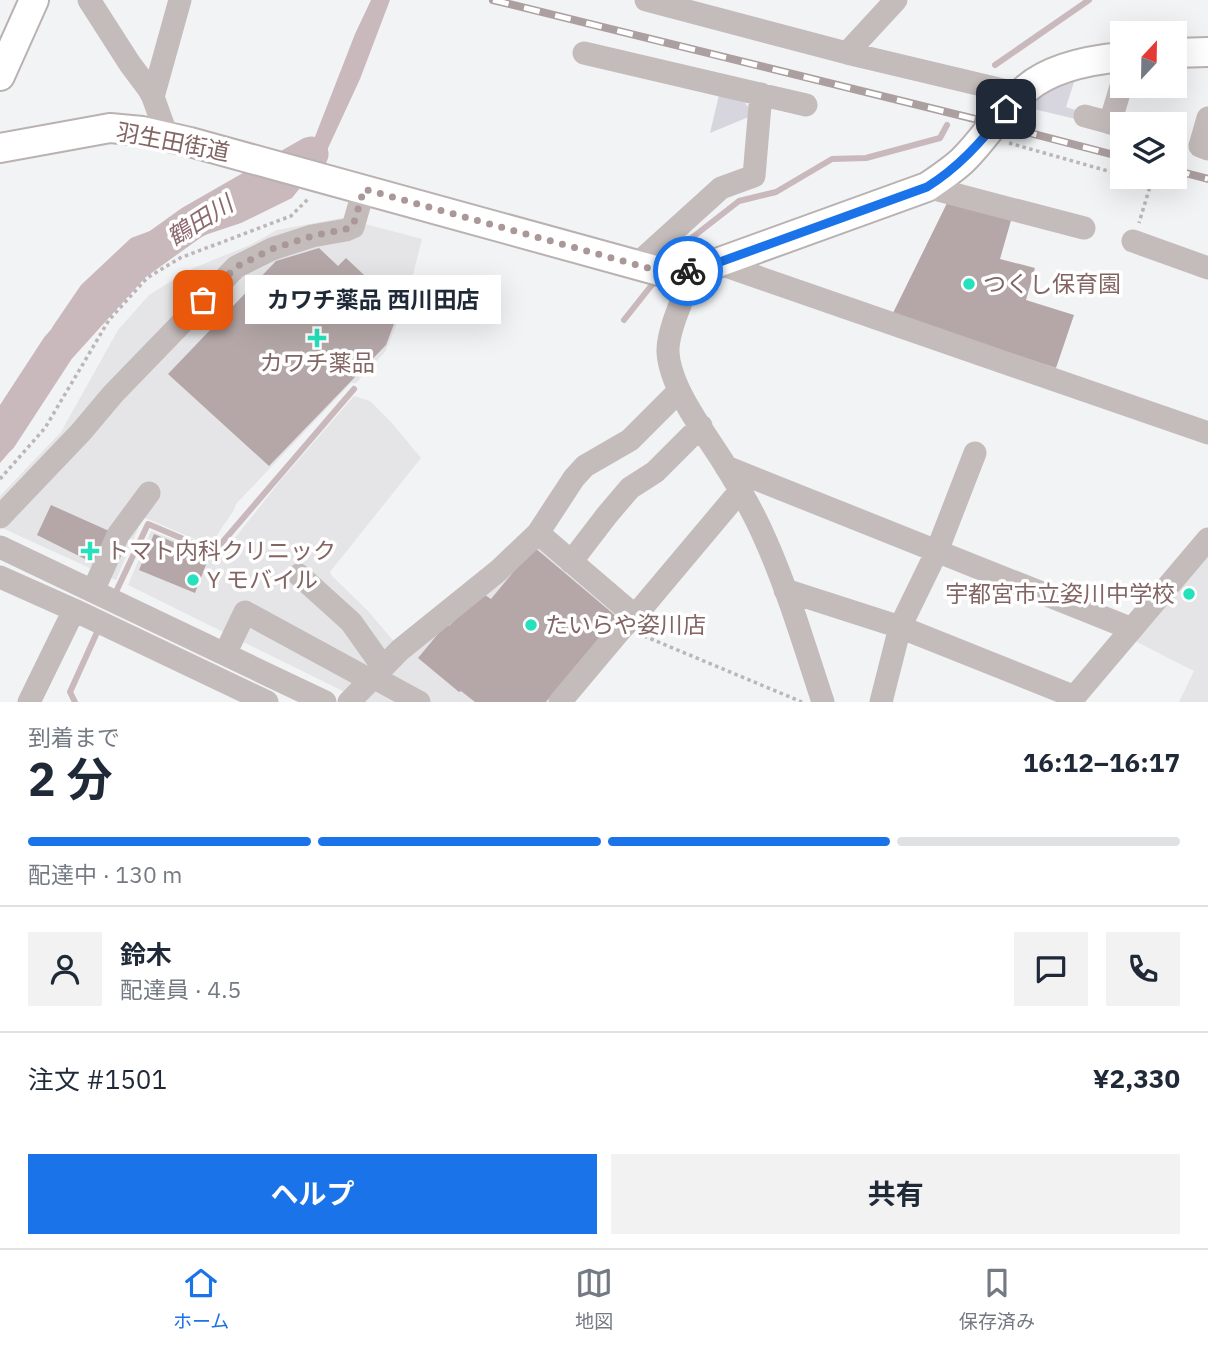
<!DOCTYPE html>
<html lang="ja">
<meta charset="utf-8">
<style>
body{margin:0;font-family:"IBM Plex Sans","Noto Sans JP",sans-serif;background:#f2f2f3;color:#1f2937;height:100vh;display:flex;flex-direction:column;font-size:26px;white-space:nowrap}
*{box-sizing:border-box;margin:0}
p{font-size:23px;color:#747a83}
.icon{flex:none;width:38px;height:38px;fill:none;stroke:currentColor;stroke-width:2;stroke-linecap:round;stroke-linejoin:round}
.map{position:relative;height:702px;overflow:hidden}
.drawer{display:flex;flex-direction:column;background:#fff;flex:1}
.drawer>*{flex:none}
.needle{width:46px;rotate:22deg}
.tools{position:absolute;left:1110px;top:21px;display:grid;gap:14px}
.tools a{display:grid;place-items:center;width:77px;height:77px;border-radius:0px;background:#fff;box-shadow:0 7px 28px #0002;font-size:35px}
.pin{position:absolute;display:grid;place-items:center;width:60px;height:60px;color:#fff;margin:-30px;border-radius:14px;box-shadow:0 4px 10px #0006}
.courier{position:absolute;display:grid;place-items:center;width:70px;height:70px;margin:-35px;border:5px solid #1a73e8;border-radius:50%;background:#fff;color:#222;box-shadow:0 2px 9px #0007}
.bubble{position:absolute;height:49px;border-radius:0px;background:#fff;box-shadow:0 7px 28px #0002;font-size:23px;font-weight:700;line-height:49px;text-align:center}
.summary em{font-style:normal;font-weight:700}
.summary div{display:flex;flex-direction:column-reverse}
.summary{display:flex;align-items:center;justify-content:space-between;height:119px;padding:0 28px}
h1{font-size:46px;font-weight:700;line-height:52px}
.bar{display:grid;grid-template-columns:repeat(4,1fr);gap:10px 7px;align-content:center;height:84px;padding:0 28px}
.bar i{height:9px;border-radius:5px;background:#e0e1e3}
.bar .selected{background:#1a73e8}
.bar p{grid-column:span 4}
.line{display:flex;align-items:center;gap:18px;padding:0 28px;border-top:2px solid #e0e1e3}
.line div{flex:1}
.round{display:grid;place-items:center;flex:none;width:74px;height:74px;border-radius:0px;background:#f2f2f3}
.action{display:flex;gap:14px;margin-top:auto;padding:14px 28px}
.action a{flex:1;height:80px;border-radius:0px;background:#1a73e8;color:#fff;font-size:28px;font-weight:700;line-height:80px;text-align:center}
.action a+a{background:#f2f2f3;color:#1f2937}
.dock{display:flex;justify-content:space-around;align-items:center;height:98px;border-top:2px solid #e0e1e3;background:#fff;font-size:19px;color:#747a83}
.dock a{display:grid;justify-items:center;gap:4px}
.dock .selected{color:#1a73e8}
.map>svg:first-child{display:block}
.built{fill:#e5e4e6}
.green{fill:#d7d6df}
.water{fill:#c9b9bc}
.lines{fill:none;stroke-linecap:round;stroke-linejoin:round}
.stream{stroke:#c9b9bc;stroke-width:6}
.river{stroke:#c9b9bc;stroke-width:35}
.building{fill:#b5a7a7}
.major-casing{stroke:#bab1b1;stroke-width:32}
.path{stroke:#bcb6b6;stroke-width:3.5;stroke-dasharray:3.5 3.5;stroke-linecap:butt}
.minor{stroke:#c4bbbb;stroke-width:23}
.major{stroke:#fff;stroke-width:28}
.rail-casing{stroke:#ab9f9f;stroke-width:8}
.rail{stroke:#fff;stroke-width:5;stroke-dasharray:16;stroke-linecap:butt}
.done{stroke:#aa9797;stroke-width:7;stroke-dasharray:0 12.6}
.route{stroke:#1a73e8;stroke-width:9}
.poi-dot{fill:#25e2bc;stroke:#fff;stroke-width:2.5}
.labels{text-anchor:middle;stroke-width:7;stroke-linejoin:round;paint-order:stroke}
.street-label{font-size:23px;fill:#836564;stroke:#fff}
.poi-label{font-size:23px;fill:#836564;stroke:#fff;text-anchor:start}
.water-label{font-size:24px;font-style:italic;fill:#8d6a70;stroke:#fff}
</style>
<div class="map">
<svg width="1208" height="702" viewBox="0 0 1208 702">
<rect width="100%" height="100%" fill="#f2f3f5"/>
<path class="built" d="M 342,218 L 422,239 L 406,302 L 385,352 L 356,383 L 351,383 L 236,504 L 234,510 L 213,541 L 204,543 L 143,517 L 116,580 L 0,527 L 0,496 L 61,432 L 118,330 L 149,295 L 189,270 L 250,245 L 277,230 Z
M 354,396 L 370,401 L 391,422 L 421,458 L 330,572 L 332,576 L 367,610 L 404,653 L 534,541 L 626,619 L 556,702 L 365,702 L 128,585 L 151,531 L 219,558 L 281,480 Z
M 1208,547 L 1208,702 L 1179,702 L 1194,671 L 1133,640 Z"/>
<path class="green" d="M 1075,79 L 1066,107 L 1082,112 L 1080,120 L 1025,107 L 1040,92 Z
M 719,95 L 743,101 L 752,111 L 751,116 L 710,133 Z"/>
<path class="water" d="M 371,0 L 390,0 L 360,79 L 323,159 L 292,198 L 241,223 L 199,237 L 155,259 L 108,287 L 89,307 L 47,392 L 12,449 L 0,463 L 0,421 L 53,326 L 81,285 L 131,238 L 177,221 L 244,200 L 311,147 L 355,34 Z"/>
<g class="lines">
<path class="stream" d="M 995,65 L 1089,0
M 671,262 L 689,240 L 739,201 L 776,192 L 832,159 L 866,158 L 940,138 L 947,125
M 624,320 L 651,286
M 114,596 L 148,524 L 214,552 L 354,389
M 75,702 L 70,692 L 99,628"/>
<path class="river" d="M 0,437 L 58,348 L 134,264 L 191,223 L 311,154"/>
</g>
<path class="building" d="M 949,199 L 1012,217 L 1000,259 L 1035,268 L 1026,300 L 1074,315 L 1056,368 L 892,315 Z
M 319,248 L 338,266 L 346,258 L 380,290 L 382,288 L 395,300 L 399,296 L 403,300 L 386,345 L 269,466 L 168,374 L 276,261 Z
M 51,505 L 118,535 L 103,568 L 37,535 Z
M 154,534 L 209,557 L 195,593 L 139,570 Z
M 534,547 L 617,617 L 546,702 L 475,702 L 461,691 L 459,692 L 418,658 L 447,623 L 449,626 L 482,593 L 491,599 Z"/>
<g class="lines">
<g class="major-casing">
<path id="major" d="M 1174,53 L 1208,52
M 0,76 L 34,0
M 0,148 L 110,128 L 142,131 L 190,142 L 659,271 C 682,274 695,270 717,263 L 927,187 C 939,179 951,171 962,161 C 985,139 1001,110 1026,89 C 1050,68 1090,60 1122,57"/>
</g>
<path class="path" d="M 1009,143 L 1122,175
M 1129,177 L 1151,183 L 1139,223
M 0,479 L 45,428 L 109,320 L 147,278 L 180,258 L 291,216 L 309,198
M 644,636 L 802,702"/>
<path class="minor" d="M 89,0 L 130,64 L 148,88 L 153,97 L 167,136
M 646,0 L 847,53 L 1020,94
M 584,53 L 806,105
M 847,53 L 896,0
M 153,97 L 180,0
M 1085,116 L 1122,126
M 1208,118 L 1200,146 L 1208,149
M 1110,123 L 1122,83
M 927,187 L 1084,228
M 1133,241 L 1208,268
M 717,263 L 1208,433
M 636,265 L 721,188 L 754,176 L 761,94
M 694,270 C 686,292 667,330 668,352 C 670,389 706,434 725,465 C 740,489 755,515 766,541 C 789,593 805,648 823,702
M 726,467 L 1132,629
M 0,517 L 81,432 L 113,394 L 236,267 L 272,249 L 312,236 L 346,230 L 353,227 L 364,189
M 538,533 L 635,616
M 0,547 L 325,702
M 571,562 L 607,515 L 630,488 L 655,472 L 701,426
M 299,575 L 351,622 L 383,667
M 0,577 L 74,610 L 267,702
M 785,590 L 900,627 L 1075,697
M 93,591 L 118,535 L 149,493
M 225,654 L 245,612 L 370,680
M 373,677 L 419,702
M 29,702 L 74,610
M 349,702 L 400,650 L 498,571 L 538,533 L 574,478 L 585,466 L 630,440 L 679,391
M 560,702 L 623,627 L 635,616 L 740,491
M 881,702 L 900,627 L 937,551 L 975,453
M 1070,702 L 1208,539"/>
<use href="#major" class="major"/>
<g class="rail-casing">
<path id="rail" d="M 493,0 L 995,124 L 1122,157
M 1174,170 L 1208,179"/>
</g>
<use href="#rail" class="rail"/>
</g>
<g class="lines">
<path class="done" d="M 203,300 L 236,267 L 272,249 L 312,236 L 346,229 L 353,226 L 364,189 L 659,271 L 676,273 L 688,271"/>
<path class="route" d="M 688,271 L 717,263 L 927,187 C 959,167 984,140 1006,109"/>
</g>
<g class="poi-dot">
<circle cx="969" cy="284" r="7"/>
<path d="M313.5 327.5h7v7h7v7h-7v7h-7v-7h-7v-7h7z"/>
<path d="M86.5 540.5h7v7h7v7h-7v7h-7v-7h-7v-7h7z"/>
<circle cx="193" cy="580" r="7"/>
<circle cx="1189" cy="594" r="7"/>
<circle cx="531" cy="625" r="7"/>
</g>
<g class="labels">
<g class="street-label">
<text transform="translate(173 142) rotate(11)" y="8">羽生田街道</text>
</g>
<g class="poi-label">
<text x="983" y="292">つくし保育園</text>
<text x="317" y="371" text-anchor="middle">カワチ薬品</text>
<text x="106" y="559">トマト内科クリニック</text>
<text x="207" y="588">Y モバイル</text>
<text x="1175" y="602" text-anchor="end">宇都宮市立姿川中学校</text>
<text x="545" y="633">たいらや姿川店</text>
</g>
<g class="water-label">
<text transform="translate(200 221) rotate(-32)" y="8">鶴田川</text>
</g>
</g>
</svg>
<div class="tools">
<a><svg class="needle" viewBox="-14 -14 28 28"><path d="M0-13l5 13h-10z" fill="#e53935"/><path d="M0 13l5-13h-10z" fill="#747a83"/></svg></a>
<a><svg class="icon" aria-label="layers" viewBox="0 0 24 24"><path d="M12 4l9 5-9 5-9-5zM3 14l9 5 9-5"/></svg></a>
</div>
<div class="pin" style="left:203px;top:300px;background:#ea580c"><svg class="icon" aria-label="bag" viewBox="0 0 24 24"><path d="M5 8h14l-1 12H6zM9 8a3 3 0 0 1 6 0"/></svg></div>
<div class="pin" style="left:1006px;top:109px;background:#1f2937"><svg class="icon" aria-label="home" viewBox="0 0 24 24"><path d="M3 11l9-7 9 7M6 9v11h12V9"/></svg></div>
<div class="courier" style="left:688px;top:271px"><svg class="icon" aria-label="bike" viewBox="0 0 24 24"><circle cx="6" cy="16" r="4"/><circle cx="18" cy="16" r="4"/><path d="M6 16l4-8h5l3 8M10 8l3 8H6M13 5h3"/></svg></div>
<div class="bubble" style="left:245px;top:275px;width:256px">カワチ薬品 西川田店</div>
</div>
<section class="drawer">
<div class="summary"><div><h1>2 分</h1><p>到着まで</p></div><em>16:12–16:17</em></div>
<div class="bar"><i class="selected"></i><i class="selected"></i><i class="selected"></i><i></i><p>配達中 · 130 m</p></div>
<div class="line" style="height:126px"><a class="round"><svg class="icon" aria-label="person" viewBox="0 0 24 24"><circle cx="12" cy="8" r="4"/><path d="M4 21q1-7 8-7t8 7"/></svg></a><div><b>鈴木</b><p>配達員 · 4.5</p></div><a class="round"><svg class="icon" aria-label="chat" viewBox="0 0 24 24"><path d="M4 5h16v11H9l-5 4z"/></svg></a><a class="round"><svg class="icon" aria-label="phone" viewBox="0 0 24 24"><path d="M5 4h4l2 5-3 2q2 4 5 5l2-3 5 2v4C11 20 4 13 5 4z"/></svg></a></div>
<div class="line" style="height:91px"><div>注文 #1501</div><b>¥2,330</b></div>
<div class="action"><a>ヘルプ</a><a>共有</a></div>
</section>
<nav class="dock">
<a class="selected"><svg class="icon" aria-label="home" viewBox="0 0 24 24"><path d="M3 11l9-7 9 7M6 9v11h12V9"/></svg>ホーム</a>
<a><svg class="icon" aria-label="map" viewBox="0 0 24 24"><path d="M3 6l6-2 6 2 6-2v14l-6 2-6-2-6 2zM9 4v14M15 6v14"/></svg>地図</a>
<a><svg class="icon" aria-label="saved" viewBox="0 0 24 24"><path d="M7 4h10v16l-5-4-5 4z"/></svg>保存済み</a>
</nav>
